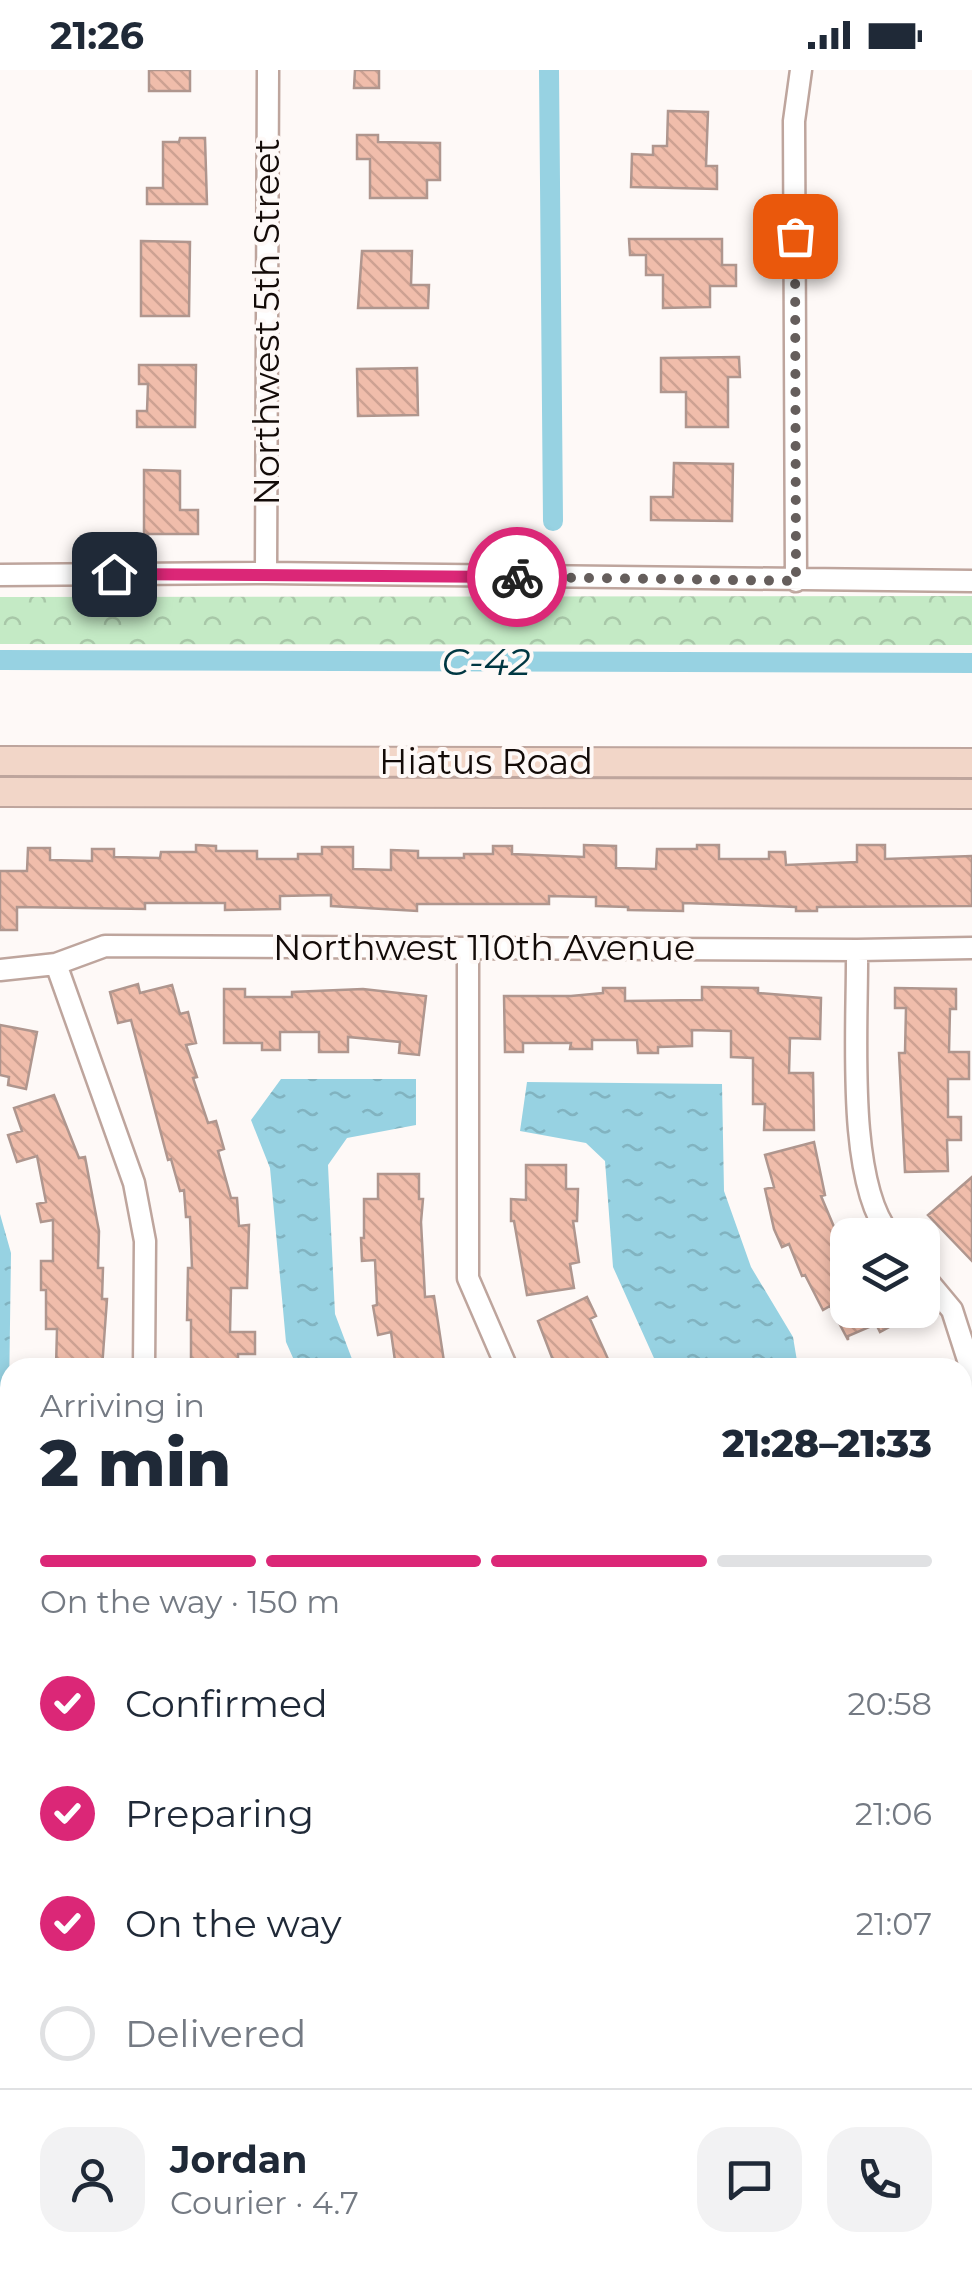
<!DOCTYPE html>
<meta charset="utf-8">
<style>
body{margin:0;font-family:Montserrat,sans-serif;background:#f2f2f3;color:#1f2937;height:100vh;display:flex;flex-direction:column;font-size:38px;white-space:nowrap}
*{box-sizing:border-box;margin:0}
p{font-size:32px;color:#747a83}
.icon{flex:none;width:55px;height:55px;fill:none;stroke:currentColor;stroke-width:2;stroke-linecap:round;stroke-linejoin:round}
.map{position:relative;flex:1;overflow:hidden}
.sheet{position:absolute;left:0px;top:1288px;width:972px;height:932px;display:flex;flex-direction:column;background:#fff;border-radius:30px 30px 0 0;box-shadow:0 5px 15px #0003}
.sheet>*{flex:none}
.fabs{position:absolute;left:830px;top:1148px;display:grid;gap:20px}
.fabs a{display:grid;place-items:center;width:110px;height:110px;border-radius:20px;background:#fff;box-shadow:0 5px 15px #0003;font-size:50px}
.pin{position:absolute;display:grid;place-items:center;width:85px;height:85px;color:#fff;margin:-42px;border-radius:20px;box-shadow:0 5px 15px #0006}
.courier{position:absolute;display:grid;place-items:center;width:100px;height:100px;margin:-50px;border:8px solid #db2777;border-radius:50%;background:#fff;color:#222;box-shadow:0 2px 12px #0007}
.overview em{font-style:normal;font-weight:800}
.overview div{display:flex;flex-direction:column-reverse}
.overview{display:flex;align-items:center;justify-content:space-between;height:170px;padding:0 40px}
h1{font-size:65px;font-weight:800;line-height:75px}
.bar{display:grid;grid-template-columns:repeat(4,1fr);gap:15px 10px;align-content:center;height:120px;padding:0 40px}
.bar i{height:12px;border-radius:8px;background:#e0e1e3}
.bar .active{background:#db2777}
.bar p{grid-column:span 4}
.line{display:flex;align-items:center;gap:25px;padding:0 40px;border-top:2px solid #e0e1e3}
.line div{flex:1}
.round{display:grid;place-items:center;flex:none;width:105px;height:105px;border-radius:30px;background:#f2f2f3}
ol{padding:0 40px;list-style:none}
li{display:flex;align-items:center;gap:30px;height:110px}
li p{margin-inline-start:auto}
li .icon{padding:10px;border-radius:50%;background:#db2777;color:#fff;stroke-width:4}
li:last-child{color:#747a83}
li i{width:55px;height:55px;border:5px solid #e0e1e3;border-radius:50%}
.status{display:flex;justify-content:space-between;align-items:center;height:70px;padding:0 50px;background:#fff;direction:ltr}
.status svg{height:28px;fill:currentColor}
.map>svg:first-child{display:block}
.park{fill:url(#park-crowns)}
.water{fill:url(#water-ripples)}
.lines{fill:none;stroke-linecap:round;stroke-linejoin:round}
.canal{stroke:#97d2e2;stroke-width:20}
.building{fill:url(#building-back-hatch);stroke:#af968e;stroke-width:2.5}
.minor-casing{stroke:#bea59d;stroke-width:25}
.secondary-casing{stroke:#bea59d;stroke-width:32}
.minor{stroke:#fff;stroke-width:20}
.secondary{stroke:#f2d6c8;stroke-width:28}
.done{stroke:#655e5c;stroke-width:10;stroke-dasharray:0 18}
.route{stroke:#db2777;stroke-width:12}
.labels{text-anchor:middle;stroke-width:8;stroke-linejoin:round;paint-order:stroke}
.street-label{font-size:35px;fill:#130b08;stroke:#fef9f7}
.water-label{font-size:38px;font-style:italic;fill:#003742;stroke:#fef9f7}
</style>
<div class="status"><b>21:26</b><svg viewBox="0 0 49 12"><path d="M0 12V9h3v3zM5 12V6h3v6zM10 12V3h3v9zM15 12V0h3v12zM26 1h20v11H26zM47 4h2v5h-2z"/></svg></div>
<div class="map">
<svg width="972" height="2218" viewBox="0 0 972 2218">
<defs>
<pattern id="park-crowns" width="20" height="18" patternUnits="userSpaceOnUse" patternTransform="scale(2.5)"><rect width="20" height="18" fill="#c4eac5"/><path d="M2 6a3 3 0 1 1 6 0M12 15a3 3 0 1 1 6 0" fill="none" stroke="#a8c7a8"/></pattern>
<pattern id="water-ripples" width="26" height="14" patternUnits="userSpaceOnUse" patternTransform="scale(2.5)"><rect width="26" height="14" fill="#97d2e2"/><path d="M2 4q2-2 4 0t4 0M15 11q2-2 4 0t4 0" fill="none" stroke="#81b3c0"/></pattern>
<pattern id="building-back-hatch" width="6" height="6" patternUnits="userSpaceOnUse" patternTransform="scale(2.5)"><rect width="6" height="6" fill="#f0bdab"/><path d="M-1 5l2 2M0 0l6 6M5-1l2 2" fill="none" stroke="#cda192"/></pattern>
</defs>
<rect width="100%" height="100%" fill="#fef9f7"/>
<path class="park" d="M 972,526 L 972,575 L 0,574 L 0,527 Z"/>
<path class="water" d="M 281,1009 L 416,1009 L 416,1055 L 347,1068 L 328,1095 L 335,1244 L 355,1297 L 297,1297 L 286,1272 L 270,1098 L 251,1050 Z
M 527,1012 L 722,1014 L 724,1121 L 751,1197 L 793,1267 L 798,1297 L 658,1297 L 613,1197 L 605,1091 L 586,1073 L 520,1061 Z
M 0,1144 L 11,1183 L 7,1468 L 10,1473 L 10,1568 L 0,1568 Z
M 963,1573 L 972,1573 L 972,1633 L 963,1633 Z
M 0,1842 L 10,1842 L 10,2018 L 0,2014 Z
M 963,1894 L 972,1894 L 972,2025 L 963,2047 Z
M 259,2210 L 332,2210 L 325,2218 L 252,2218 Z"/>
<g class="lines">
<path class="canal" d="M 549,0 L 553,451
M 0,590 L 972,593"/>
</g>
<path class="building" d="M 149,0 L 190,0 L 190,21 L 149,21 Z
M 355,0 L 379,0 L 379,18 L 354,18 Z
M 668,41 L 708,42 L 706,96 L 717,96 L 717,119 L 631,117 L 632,84 L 653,85 L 653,76 L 667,76 Z
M 357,65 L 378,65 L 378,72 L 440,73 L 440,110 L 427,110 L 427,128 L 370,128 L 370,89 L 357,89 Z
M 180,68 L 205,68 L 207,134 L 147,134 L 147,118 L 163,118 L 163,72 L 179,72 Z
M 629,169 L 722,169 L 722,195 L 736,195 L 736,216 L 710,216 L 710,237 L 663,238 L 663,205 L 646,205 L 646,185 L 630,185 Z
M 141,171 L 190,172 L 189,246 L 141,246 Z
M 362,181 L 412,181 L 411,215 L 429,215 L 428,238 L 358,238 Z
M 739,287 L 740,307 L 728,307 L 728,357 L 686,357 L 686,322 L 661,322 L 661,288 Z
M 139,295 L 196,295 L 195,357 L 137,357 L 137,341 L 147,341 L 148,314 L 139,314 Z
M 417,298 L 418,345 L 358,346 L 357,299 Z
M 674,393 L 733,394 L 732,451 L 651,450 L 651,427 L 673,427 Z
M 144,400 L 180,401 L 180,440 L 198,440 L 198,464 L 144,464 Z
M 196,775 L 216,776 L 216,781 L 257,781 L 257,789 L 298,789 L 298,784 L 322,784 L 322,777 L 353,777 L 353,799 L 391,800 L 391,780 L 418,781 L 418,788 L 464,788 L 464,784 L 493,784 L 493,776 L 512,776 L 512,784 L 584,787 L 584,775 L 616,776 L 616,798 L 656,799 L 657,779 L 697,779 L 697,775 L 719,775 L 719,789 L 769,789 L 769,782 L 785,782 L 786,795 L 857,792 L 857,775 L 885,775 L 885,789 L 972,786 L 972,836 L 817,837 L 817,841 L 796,841 L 796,837 L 683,833 L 683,841 L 628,840 L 628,837 L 596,836 L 596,827 L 549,826 L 549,834 L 417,834 L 417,841 L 331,836 L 331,825 L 280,826 L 280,839 L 225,840 L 225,833 L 145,833 L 145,839 L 17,837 L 17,860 L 0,860 L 0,801 L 27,801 L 28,778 L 50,778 L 50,790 L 92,791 L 92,779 L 114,779 L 114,787 L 160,788 L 161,782 L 196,782 Z
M 138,914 L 140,923 L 172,915 L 180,944 L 188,942 L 196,973 L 186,975 L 197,1007 L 193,1008 L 208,1053 L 216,1051 L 224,1079 L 218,1081 L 231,1128 L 237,1128 L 239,1156 L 249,1155 L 247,1218 L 231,1218 L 230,1262 L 255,1262 L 255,1284 L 238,1284 L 238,1298 L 191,1298 L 191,1250 L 187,1250 L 188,1198 L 192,1198 L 190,1147 L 186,1147 L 184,1120 L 180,1121 L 171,1089 L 168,1090 L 131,950 L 118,953 L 110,922 Z
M 702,917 L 758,918 L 758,923 L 821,928 L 820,969 L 790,968 L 789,1003 L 813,1003 L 814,1060 L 764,1060 L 765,1034 L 753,1034 L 753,988 L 731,987 L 731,961 L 692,960 L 692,976 L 658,977 L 658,983 L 638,983 L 637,970 L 592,970 L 592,979 L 570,979 L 571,973 L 523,973 L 523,982 L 505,982 L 504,926 L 571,926 L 603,923 L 603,918 L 625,918 L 625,931 L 702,930 Z
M 895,918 L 956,919 L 956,939 L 950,939 L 949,982 L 969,982 L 969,1009 L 948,1009 L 948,1047 L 961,1047 L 961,1070 L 947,1070 L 948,1101 L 905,1102 L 899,983 L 905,983 L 906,938 L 895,938 Z
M 224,919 L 245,919 L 245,927 L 292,927 L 292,922 L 363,919 L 426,926 L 419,985 L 399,983 L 400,972 L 348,967 L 348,982 L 319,982 L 319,962 L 280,962 L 280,980 L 262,980 L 262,973 L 224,973 Z
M 0,955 L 37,962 L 26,1019 L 8,1015 L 9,1007 L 0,1005 Z
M 54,1025 L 79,1088 L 85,1087 L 99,1161 L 98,1198 L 103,1198 L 102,1229 L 107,1229 L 102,1298 L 56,1298 L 57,1259 L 46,1259 L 46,1220 L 41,1220 L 41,1191 L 53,1191 L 53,1150 L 41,1152 L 37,1134 L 46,1132 L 37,1086 L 17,1092 L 8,1065 L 22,1061 L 14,1038 Z
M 814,1072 L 825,1125 L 821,1126 L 848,1190 L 848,1240 L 902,1240 L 898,1242 L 902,1250 L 880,1262 L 876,1254 L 848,1266 L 848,1270 L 830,1236 L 823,1240 L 805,1205 L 802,1206 L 789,1174 L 782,1177 L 774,1159 L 765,1119 L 774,1117 L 765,1085 Z
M 526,1095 L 566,1095 L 566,1119 L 578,1119 L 577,1151 L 573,1151 L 579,1192 L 570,1194 L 574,1218 L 527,1225 L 514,1151 L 511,1151 L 511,1129 L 526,1130 Z
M 378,1104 L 419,1104 L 419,1129 L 423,1129 L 421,1152 L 425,1227 L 434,1226 L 445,1298 L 396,1298 L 391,1262 L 378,1265 L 373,1236 L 377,1235 L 375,1190 L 362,1191 L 361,1168 L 364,1168 L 364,1129 L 378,1129 Z
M 972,1107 L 972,1191 L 928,1145 Z
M 587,1227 L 596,1246 L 590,1249 L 612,1298 L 556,1298 L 538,1251 Z"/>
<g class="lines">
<g class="minor-casing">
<path id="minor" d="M 266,503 L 268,0
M 0,505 L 266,503 L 972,511
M 796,511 L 794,51 L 801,0
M 468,878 L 468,1208 L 507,1298
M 857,880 C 858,953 845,1111 890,1165
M 56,894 L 134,1113 L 145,1171 L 144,1298
M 0,900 L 56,894 L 105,876 L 857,880 L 972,878
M 922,1204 L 952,1240 L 969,1293 L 967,1367 L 962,1377
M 962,1409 L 966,1416 L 962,1432
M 0,1710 L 10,1709
M 962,1765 L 972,1765
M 0,2159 L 10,2159
M 795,2210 L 795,2218
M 588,2218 L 588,2210"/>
</g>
<g class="secondary-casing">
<path id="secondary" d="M 0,691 L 972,693
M 0,722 L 972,724"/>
</g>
<use href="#minor" class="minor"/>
<use href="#secondary" class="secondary"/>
</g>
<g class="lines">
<path class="done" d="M 517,507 L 796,511 L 795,166"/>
<path class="route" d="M 114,504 L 517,507"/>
</g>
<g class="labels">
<g class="street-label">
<text transform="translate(267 252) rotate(-90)" y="12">Northwest 5th Street</text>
<text x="486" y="704">Hiatus Road</text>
<text x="484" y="890">Northwest 110th Avenue</text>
</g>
<g class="water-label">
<text x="486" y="605">C-42</text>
</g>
</g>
</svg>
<div class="fabs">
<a><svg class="icon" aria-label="layers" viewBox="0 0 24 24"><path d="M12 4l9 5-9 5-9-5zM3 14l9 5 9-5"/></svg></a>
</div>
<div class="pin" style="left:795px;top:166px;background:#ea580c"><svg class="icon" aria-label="bag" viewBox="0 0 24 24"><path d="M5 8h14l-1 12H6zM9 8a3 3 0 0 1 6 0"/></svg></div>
<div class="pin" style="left:114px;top:504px;background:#1f2937"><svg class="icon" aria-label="home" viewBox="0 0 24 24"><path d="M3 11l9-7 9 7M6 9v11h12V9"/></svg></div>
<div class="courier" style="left:517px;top:507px"><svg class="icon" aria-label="bike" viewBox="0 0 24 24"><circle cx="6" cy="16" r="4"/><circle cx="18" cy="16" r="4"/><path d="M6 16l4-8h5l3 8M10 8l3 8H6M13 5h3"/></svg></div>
<section class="sheet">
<div class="overview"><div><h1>2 min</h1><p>Arriving in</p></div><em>21:28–21:33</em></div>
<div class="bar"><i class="active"></i><i class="active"></i><i class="active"></i><i></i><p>On the way · 150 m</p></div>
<ol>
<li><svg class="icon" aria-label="check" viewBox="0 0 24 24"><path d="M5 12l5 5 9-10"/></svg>Confirmed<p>20:58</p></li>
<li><svg class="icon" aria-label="check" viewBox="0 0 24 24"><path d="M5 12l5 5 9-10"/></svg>Preparing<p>21:06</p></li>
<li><svg class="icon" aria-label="check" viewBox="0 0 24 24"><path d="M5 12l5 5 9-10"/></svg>On the way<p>21:07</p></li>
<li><i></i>Delivered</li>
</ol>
<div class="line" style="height:180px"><a class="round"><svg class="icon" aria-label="person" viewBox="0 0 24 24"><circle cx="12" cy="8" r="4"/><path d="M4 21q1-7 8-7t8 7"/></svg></a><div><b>Jordan</b><p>Courier · 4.7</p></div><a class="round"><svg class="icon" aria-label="chat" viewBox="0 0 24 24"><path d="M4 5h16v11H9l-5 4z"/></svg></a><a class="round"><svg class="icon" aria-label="phone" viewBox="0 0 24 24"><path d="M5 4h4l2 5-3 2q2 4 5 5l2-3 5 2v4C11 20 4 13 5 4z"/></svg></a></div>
</section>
</div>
